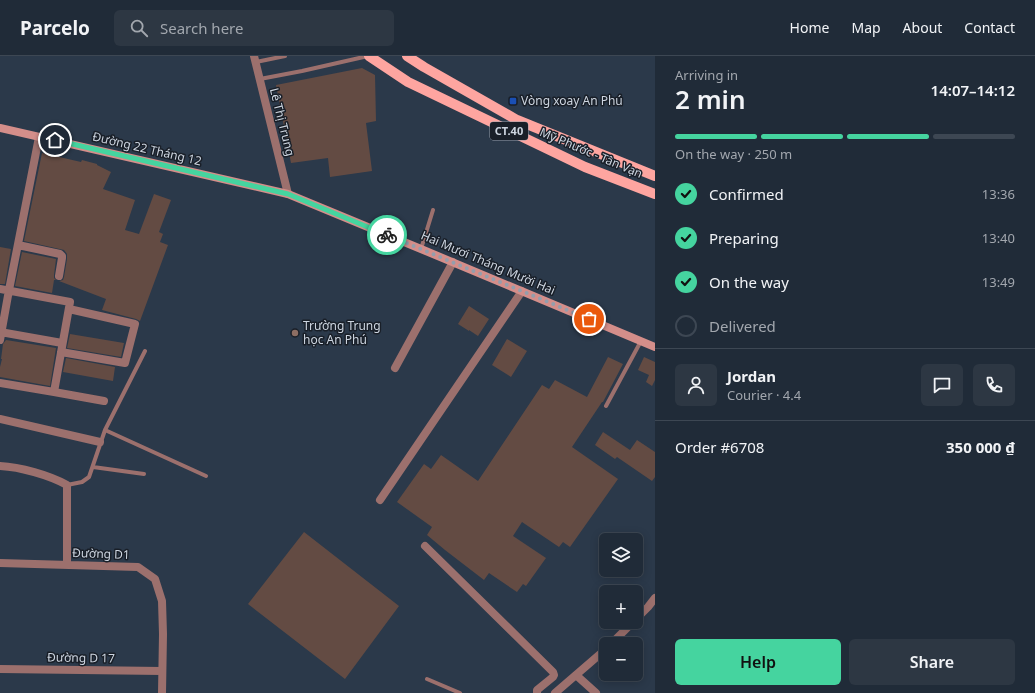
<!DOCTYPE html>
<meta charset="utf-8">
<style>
body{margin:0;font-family:"Noto Sans",sans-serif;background:#2d3743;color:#f1f3f6;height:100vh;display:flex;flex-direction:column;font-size:15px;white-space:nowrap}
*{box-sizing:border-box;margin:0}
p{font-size:13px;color:#a2a7ae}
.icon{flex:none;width:22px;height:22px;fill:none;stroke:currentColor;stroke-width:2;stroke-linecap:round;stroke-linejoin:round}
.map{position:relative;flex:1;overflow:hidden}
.panel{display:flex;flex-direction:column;background:#202b38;width:380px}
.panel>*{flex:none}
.tools{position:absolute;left:599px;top:477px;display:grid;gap:8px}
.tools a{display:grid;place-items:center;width:44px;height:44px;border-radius:6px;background:#202b38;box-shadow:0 2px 10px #0003,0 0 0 1px #3d4753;font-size:20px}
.pin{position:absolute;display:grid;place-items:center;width:34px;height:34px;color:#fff;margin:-17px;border:2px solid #fff;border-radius:50%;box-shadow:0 1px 4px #0007}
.courier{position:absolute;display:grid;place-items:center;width:40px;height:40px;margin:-20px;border:3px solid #45d49f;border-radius:50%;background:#fff;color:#222;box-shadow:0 1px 5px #0007}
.headline em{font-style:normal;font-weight:600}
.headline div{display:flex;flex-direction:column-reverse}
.headline{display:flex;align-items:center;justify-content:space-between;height:68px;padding:0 20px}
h1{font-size:26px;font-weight:600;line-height:30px}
.bar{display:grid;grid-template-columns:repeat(4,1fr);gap:6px 4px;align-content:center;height:48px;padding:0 20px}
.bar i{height:5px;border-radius:3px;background:#3d4753}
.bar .on{background:#45d49f}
.bar p{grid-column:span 4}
.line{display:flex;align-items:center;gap:10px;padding:0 20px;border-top:1px solid #3d4753}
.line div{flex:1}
.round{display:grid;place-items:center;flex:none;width:42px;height:42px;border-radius:6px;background:#2d3743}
ol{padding:0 20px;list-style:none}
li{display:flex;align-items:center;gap:12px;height:44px}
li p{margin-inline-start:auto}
li .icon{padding:4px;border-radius:50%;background:#45d49f;color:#111;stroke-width:4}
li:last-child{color:#a2a7ae}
li i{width:22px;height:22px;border:2px solid #3d4753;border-radius:50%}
.primary-button{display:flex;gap:8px;margin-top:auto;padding:8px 20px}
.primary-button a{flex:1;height:46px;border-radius:6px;background:#45d49f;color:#111;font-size:16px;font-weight:600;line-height:46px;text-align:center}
.primary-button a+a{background:#2d3743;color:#f1f3f6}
header{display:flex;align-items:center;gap:24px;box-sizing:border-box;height:56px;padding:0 20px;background:#202b38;border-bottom:1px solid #3d4753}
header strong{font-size:19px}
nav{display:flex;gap:22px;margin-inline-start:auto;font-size:14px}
.search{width:280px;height:36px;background:#2d3743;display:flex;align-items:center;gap:10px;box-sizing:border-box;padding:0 14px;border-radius:6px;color:#a2a7ae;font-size:15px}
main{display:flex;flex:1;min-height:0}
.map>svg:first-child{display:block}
.building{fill:#634b43}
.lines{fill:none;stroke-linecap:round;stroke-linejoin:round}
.service{stroke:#9c706d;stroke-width:4}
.minor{stroke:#9c706d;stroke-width:8}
.tertiary{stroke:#9c706d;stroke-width:8}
.secondary{stroke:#d48e8a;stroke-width:8}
.primary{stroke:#fea5a0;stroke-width:10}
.done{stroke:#949eac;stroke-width:4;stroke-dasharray:0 7.2}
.route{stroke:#45d49f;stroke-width:5}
.transit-dot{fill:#1a4fb4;stroke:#191f28;stroke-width:1.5}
.education-dot{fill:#8d6e63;stroke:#191f28;stroke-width:1.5}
.labels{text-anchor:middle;stroke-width:3;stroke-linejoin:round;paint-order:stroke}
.shield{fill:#191f28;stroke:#979ea9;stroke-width:1}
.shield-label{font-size:11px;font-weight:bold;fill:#cdd5e0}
.poi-label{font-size:12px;fill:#cdd5e0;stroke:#191f28;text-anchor:start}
.street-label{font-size:12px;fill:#cdd5e0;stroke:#191f28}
</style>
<header>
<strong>Parcelo</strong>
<div class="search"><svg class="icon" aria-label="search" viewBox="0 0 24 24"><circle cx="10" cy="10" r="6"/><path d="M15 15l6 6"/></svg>Search here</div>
<nav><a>Home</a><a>Map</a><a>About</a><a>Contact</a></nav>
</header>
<main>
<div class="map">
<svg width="655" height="637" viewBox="0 0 655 637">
<rect width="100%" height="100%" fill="#2b394a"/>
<path class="building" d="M 362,12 L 375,19 L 376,65 L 366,67 L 372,115 L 330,121 L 328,102 L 291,107 L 276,29 Z
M 42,97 L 81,106 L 82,104 L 97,108 L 97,109 L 111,116 L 103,133 L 135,144 L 125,174 L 139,178 L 154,138 L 171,144 L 159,176 L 163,178 L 160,186 L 168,189 L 140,265 L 136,263 L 102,254 L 106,243 L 59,225 L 63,224 L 64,221 L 67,203 L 67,198 L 64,194 L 24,185 Z
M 0,191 L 11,193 L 5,228 L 0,228 Z
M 22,196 L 56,203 L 54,219 L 54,222 L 56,224 L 54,224 L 52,237 L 15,230 Z
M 469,250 L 489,263 L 478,280 L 469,274 L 469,275 L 458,268 Z
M 70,278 L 124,287 L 121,301 L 67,292 Z
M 507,283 L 527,295 L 511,321 L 492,309 Z
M 6,284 L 56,292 L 50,330 L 0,321 L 0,311 L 2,303 L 1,303 L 3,288 Z
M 608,301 L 623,308 L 603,346 L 602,346 L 572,391 L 618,423 L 570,491 L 563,486 L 559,491 L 522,466 L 513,480 L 546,502 L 526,530 L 523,528 L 517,536 L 489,517 L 484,524 L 445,494 L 427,479 L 432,471 L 397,446 L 424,408 L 431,413 L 441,399 L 478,425 L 542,329 L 549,333 L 555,324 L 587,341 Z
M 644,301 L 655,306 L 655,324 L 652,330 L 646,326 L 649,319 L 638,314 Z
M 66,302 L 115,311 L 113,325 L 63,316 Z
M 603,376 L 630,394 L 637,384 L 655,396 L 655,421 L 652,425 L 617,401 L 615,403 L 595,389 Z
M 304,476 L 399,550 L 345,623 L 248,548 Z"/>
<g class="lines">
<path class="service" d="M 256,6 L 285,0
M 260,23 L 302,15 L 368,0
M 421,193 L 433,154
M 606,350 L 641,285
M 105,374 L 206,420
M 93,411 L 144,418
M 67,429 L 82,426 L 89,421 L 105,374 L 145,295
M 427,623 L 460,637"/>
<path class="minor" d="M 18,189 L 60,198 L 62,200 L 62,202 L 59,220
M 0,233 L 70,246 L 54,336 L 0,327
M 0,276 L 62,287
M 0,284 L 9,234 L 39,81
M 61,296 L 125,307 L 135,268 L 69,253
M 395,312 L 453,206
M 54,336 L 104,345
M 0,363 L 100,386
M 0,410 C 20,411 49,419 67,429 L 67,509
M 380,444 L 522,235
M 425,490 L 553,616 L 554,619 L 553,621 L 537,634 L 537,637
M 0,507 L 138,511 L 155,523 L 162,545 L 163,578 L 162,637
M 636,563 L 648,551 L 655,542
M 611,588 L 633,566
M 0,613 L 162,615
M 576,619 L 596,637
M 555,637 L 606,593"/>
<path class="tertiary" d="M 254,0 L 288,138"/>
<path class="secondary" d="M 0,72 L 288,138 L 421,193 L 655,291"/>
<path class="primary" d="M 369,0 L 408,26 L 585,111 L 655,138
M 407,0 L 424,11 L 517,64 L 655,120"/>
</g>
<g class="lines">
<path class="done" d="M 387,179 L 589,263"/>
<path class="route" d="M 55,84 L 288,138 L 387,179"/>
</g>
<rect class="transit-dot" x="509" y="41" width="8" height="8" rx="2"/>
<circle class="education-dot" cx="295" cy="277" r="4"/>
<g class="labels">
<rect class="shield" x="490" y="66" width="38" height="18" rx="3"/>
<g class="shield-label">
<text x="509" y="79">CT.40</text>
</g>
<g class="poi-label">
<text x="521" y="49">Vòng xoay An Phú</text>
<text x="303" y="274">Trường Trung<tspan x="303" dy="14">học An Phú</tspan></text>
</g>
<g class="street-label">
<text transform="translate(282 66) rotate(76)" y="4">Lê Thị Trung</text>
<text transform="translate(147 93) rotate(13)" y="4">Đường 22 Tháng 12</text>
<text transform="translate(591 97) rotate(23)" y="4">Mỹ Phước - Tân Vạn</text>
<text transform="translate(488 207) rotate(23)" y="4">Hai Mươi Tháng Mười Hai</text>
<text transform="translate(101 498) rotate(2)" y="4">Đường D1</text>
<text transform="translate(81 602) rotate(1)" y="4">Đường D 17</text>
</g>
</g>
</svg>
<div class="tools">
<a><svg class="icon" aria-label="layers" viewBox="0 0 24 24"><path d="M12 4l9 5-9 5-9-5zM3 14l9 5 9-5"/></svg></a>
<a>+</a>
<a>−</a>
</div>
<div class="pin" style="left:589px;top:263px;background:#ea580c"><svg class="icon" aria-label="bag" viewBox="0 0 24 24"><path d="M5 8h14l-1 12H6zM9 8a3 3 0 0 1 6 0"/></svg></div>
<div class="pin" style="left:55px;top:84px;background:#1f2937"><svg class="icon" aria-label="home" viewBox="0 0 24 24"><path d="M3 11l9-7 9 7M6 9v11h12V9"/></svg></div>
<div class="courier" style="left:387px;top:179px"><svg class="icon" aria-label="bike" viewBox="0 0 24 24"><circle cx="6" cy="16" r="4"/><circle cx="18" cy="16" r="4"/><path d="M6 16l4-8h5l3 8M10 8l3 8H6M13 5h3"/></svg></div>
</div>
<section class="panel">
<div class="headline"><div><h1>2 min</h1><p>Arriving in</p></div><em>14:07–14:12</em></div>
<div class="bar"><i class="on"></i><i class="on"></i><i class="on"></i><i></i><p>On the way · 250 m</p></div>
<ol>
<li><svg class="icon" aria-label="check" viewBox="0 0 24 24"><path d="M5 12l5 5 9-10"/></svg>Confirmed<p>13:36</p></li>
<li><svg class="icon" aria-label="check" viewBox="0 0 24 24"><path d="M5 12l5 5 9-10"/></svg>Preparing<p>13:40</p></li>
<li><svg class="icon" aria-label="check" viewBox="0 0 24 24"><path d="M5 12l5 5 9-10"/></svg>On the way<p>13:49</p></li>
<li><i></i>Delivered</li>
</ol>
<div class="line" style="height:72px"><a class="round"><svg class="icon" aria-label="person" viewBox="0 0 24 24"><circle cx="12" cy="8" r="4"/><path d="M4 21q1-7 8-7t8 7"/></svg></a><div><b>Jordan</b><p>Courier · 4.4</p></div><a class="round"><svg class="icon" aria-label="chat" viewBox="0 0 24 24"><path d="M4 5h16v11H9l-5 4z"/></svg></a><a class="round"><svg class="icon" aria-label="phone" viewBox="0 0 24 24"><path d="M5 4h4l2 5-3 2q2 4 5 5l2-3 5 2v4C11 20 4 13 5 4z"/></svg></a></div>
<div class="line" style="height:52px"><div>Order #6708</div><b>350 000 ₫</b></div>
<div class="primary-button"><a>Help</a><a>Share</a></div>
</section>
</main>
